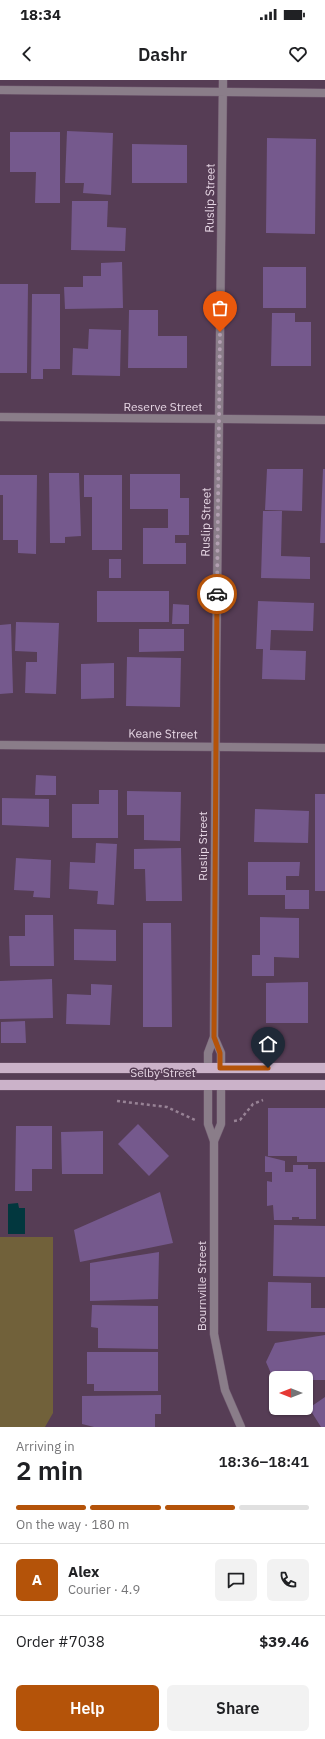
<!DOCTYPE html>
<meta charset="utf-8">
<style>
body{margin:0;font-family:"IBM Plex Sans",sans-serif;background:#f2f2f2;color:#202124;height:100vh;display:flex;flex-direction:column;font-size:15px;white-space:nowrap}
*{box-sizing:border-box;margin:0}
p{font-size:13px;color:#757577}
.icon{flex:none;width:22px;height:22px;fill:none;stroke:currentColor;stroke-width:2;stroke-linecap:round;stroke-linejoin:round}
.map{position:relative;height:1347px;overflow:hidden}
.drawer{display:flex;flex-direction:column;background:#fff;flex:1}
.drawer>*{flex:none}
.needle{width:26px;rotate:270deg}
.controls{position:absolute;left:269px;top:1291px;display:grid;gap:8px}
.controls a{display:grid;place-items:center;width:44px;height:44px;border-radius:6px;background:#fff;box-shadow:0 1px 3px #0004;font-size:20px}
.pin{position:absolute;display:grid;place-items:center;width:34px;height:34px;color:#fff;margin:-41px -17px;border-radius:50% 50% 50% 0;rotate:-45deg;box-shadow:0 0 4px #0007}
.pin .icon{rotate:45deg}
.courier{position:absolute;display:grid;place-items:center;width:40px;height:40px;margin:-20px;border:3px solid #b45309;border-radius:50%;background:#fff;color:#222;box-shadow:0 1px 5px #0007}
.overview em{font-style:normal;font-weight:600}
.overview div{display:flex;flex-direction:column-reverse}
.overview{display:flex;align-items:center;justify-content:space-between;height:68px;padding:0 16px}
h1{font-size:26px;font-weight:600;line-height:30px}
.bar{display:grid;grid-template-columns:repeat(4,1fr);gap:6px 4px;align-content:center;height:48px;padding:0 16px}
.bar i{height:5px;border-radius:3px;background:#e0e0e0}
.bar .current{background:#b45309}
.bar p{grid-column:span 4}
.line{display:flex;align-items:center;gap:10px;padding:0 16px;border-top:1px solid #e0e0e0}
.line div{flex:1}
.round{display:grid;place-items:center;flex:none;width:42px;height:42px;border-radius:6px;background:#f2f2f2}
.action{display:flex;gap:8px;margin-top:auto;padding:8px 16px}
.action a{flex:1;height:46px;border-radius:6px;background:#b45309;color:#fff;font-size:16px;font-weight:600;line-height:46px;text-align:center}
.action a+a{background:#f2f2f2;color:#202124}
.status{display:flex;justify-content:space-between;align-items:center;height:28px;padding:0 20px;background:#fff;direction:ltr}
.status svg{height:11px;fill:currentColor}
header{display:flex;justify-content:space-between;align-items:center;height:52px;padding:0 16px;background:#fff;font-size:18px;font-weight:600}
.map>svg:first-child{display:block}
.green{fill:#71613a}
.water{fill:#02373e}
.building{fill:#75598d}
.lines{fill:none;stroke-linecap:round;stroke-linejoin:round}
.street-casing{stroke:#725b71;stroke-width:9}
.primary-casing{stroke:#725b71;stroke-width:11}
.path{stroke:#978295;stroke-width:2.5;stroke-dasharray:3 3;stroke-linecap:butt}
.street{stroke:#8a7d89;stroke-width:8}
.primary{stroke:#cbb2c9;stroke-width:10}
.done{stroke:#b29fb1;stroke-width:4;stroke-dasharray:0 7.2}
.route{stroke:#b45309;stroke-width:5}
.labels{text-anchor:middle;stroke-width:3;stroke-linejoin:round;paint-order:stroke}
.street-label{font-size:12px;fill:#e4d4e2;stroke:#563d55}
</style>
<div class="status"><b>18:34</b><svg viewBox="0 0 49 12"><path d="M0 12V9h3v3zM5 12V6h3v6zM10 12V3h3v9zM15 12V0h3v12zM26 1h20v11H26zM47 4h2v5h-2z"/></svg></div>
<header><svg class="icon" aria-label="back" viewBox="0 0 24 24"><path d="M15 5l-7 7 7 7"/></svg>Dashr<svg class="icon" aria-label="heart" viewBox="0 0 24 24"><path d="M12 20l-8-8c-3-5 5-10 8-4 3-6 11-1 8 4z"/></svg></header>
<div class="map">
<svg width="325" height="1347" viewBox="0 0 325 1347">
<rect width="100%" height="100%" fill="#563d55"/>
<path class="green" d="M 0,1157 L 53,1157 L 53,1333 L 45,1347 L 0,1347 Z"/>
<path class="water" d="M 18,1123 L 19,1128 L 25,1128 L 25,1154 L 8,1154 L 8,1124 Z"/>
<path class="building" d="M 67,51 L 113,53 L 111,115 L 83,113 L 84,103 L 65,103 Z
M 10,52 L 60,52 L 60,123 L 35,123 L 36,92 L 10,92 Z
M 267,58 L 316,59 L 315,154 L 266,153 Z
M 132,64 L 187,65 L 187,103 L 132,103 Z
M 72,121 L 108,121 L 107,147 L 126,148 L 125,171 L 71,170 Z
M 122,182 L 123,228 L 65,229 L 64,207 L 83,207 L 83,196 L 101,196 L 101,183 Z
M 263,187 L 306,187 L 306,228 L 263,228 Z
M 0,204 L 28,204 L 27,293 L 0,293 Z
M 32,214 L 60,214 L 60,289 L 43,289 L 43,299 L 31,299 Z
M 129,230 L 158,230 L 158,256 L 187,256 L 187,288 L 128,288 Z
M 272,233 L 295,233 L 295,242 L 311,242 L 311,286 L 271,286 Z
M 89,249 L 121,250 L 120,296 L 72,295 L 73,268 L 88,269 Z
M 267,389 L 303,389 L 302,431 L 265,430 Z
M 323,389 L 325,389 L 325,463 L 320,463 Z
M 49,393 L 79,393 L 81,456 L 65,457 L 65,463 L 50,463 Z
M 130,394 L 180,394 L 180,418 L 189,418 L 189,455 L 175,455 L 175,463 L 186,463 L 186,484 L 143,484 L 143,448 L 168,448 L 168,429 L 130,429 Z
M 0,395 L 37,395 L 36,474 L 18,473 L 18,460 L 3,460 L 3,415 L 0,415 Z
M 84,395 L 122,395 L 122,470 L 92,470 L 92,417 L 84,417 Z
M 263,431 L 282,431 L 281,476 L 310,477 L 310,499 L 261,498 Z
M 109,479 L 121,479 L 121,498 L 109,498 Z
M 97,511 L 169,511 L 169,542 L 97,542 Z
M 258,521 L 314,523 L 313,551 L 271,550 L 270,570 L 306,571 L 305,600 L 262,599 L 263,569 L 256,569 Z
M 173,524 L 189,525 L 189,544 L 172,544 Z
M 16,542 L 59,543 L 56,614 L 25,613 L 26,582 L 37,582 L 37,572 L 15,571 Z
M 11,544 L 13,613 L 0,614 L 0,545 Z
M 139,549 L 184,549 L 184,571 L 139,572 Z
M 127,577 L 181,578 L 180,627 L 126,626 Z
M 114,583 L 114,618 L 81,619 L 81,584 Z
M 36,695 L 56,696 L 56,715 L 35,715 Z
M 99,710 L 118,710 L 118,758 L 72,758 L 72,724 L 99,724 Z
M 127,711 L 181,712 L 180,761 L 144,760 L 144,735 L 127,735 Z
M 315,714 L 325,714 L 325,811 L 315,811 Z
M 2,718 L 49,719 L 49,747 L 2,745 Z
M 255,729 L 309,731 L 308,763 L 254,762 Z
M 96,763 L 117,764 L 114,825 L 97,824 L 98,811 L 69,809 L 70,782 L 95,783 Z
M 181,768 L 182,821 L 146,821 L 145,789 L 134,789 L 134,769 Z
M 16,778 L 51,780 L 50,818 L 33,817 L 34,811 L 14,810 Z
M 248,782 L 300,782 L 299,796 L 286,796 L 286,810 L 309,810 L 309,829 L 285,829 L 285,815 L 248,815 Z
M 25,835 L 53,835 L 54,886 L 10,886 L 9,856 L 25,856 Z
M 260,837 L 299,838 L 299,878 L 274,877 L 274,896 L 252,896 L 252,875 L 260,875 Z
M 143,843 L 171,843 L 172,947 L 143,947 Z
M 74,849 L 116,850 L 116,881 L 74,880 Z
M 52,899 L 53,938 L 0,939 L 0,901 Z
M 308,902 L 308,943 L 266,943 L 266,903 Z
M 91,904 L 112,905 L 110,945 L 66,944 L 67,914 L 91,915 Z
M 25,941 L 26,963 L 1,963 L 1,942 Z
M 268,1028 L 325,1028 L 325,1082 L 297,1082 L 297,1076 L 268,1076 Z
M 138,1044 L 169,1076 L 149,1096 L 118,1064 Z
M 16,1046 L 52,1046 L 52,1089 L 32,1089 L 32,1111 L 15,1111 Z
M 103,1051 L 103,1094 L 62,1094 L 61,1052 Z
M 265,1076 L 285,1081 L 285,1092 L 293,1092 L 293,1085 L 308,1085 L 308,1089 L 316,1089 L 316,1139 L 299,1139 L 299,1137 L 292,1137 L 292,1140 L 274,1140 L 273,1125 L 267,1126 L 267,1101 L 272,1102 L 272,1092 L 265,1092 Z
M 160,1112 L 173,1163 L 80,1182 L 74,1150 Z
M 274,1145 L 325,1146 L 325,1197 L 273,1196 Z
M 159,1172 L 158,1219 L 90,1221 L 90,1183 Z
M 268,1202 L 311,1203 L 311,1228 L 325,1228 L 325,1252 L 267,1251 Z
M 92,1225 L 158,1226 L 158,1269 L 98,1268 L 98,1248 L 91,1247 Z
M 325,1255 L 325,1300 L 306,1300 L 306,1298 L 276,1298 L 276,1305 L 266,1282 L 275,1263 Z
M 87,1272 L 158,1272 L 158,1311 L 94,1311 L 94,1304 L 87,1304 Z
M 161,1315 L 161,1334 L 155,1334 L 155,1347 L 94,1347 L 82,1344 L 82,1316 Z
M 325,1317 L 325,1347 L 321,1347 L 309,1328 Z"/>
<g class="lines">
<g class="street-casing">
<path id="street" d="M 0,10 L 325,13
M 0,337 L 325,340
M 0,665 L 325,668
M 214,957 L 221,973 L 221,988
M 208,988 L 208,973 L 214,957 L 216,599 L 223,0
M 208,1006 L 208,1044 L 214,1061 L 214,1254 L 225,1310 L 241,1347
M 214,1061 L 221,1044 L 221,1006"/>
</g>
<g class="primary-casing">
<path id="primary" d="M 0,988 L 325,988
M 0,1005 L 325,1005"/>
</g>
<path class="path" d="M 117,1021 L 167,1027 L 195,1040
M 234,1041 L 240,1040 L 253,1024 L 263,1020"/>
<use href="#street" class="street"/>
<use href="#primary" class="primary"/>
</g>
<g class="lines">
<path class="done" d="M 217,514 L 220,252"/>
<path class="route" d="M 217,514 L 214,957 L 220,973 L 220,988 L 268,988"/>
</g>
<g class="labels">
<g class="street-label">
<text transform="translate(210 118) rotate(-89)" y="4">Ruslip Street</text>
<text x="163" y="331">Reserve Street</text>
<text transform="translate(206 442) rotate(-89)" y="4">Ruslip Street</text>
<text transform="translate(163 654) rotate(1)" y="4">Keane Street</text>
<text transform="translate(203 766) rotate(-90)" y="4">Ruslip Street</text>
<text x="163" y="997">Selby Street</text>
<text transform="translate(202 1206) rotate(-90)" y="4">Bournville Street</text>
</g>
</g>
</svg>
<div class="controls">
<a><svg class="needle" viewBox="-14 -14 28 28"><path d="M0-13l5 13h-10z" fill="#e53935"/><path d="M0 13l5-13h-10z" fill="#757577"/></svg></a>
</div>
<div class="pin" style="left:220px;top:252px;background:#ea580c"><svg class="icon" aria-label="bag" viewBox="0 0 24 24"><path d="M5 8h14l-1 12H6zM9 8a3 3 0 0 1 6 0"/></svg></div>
<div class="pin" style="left:268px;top:988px;background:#1f2937"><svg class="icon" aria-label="home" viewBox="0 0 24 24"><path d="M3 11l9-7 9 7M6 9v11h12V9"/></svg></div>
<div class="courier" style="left:217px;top:514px"><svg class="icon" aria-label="car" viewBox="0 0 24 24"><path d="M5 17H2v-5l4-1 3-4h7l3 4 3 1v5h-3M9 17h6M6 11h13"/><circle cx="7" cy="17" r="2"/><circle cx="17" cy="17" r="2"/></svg></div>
</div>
<section class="drawer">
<div class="overview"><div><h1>2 min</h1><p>Arriving in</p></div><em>18:36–18:41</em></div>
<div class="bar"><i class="current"></i><i class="current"></i><i class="current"></i><i></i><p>On the way · 180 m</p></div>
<div class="line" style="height:72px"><b class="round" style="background:#b45309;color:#fff">A</b><div><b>Alex</b><p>Courier · 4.9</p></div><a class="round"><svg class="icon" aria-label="chat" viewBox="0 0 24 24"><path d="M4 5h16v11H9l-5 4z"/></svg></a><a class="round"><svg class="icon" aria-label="phone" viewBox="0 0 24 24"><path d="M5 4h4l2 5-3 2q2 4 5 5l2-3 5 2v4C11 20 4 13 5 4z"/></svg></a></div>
<div class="line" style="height:52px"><div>Order #7038</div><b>$39.46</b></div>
<div class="action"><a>Help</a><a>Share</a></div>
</section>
